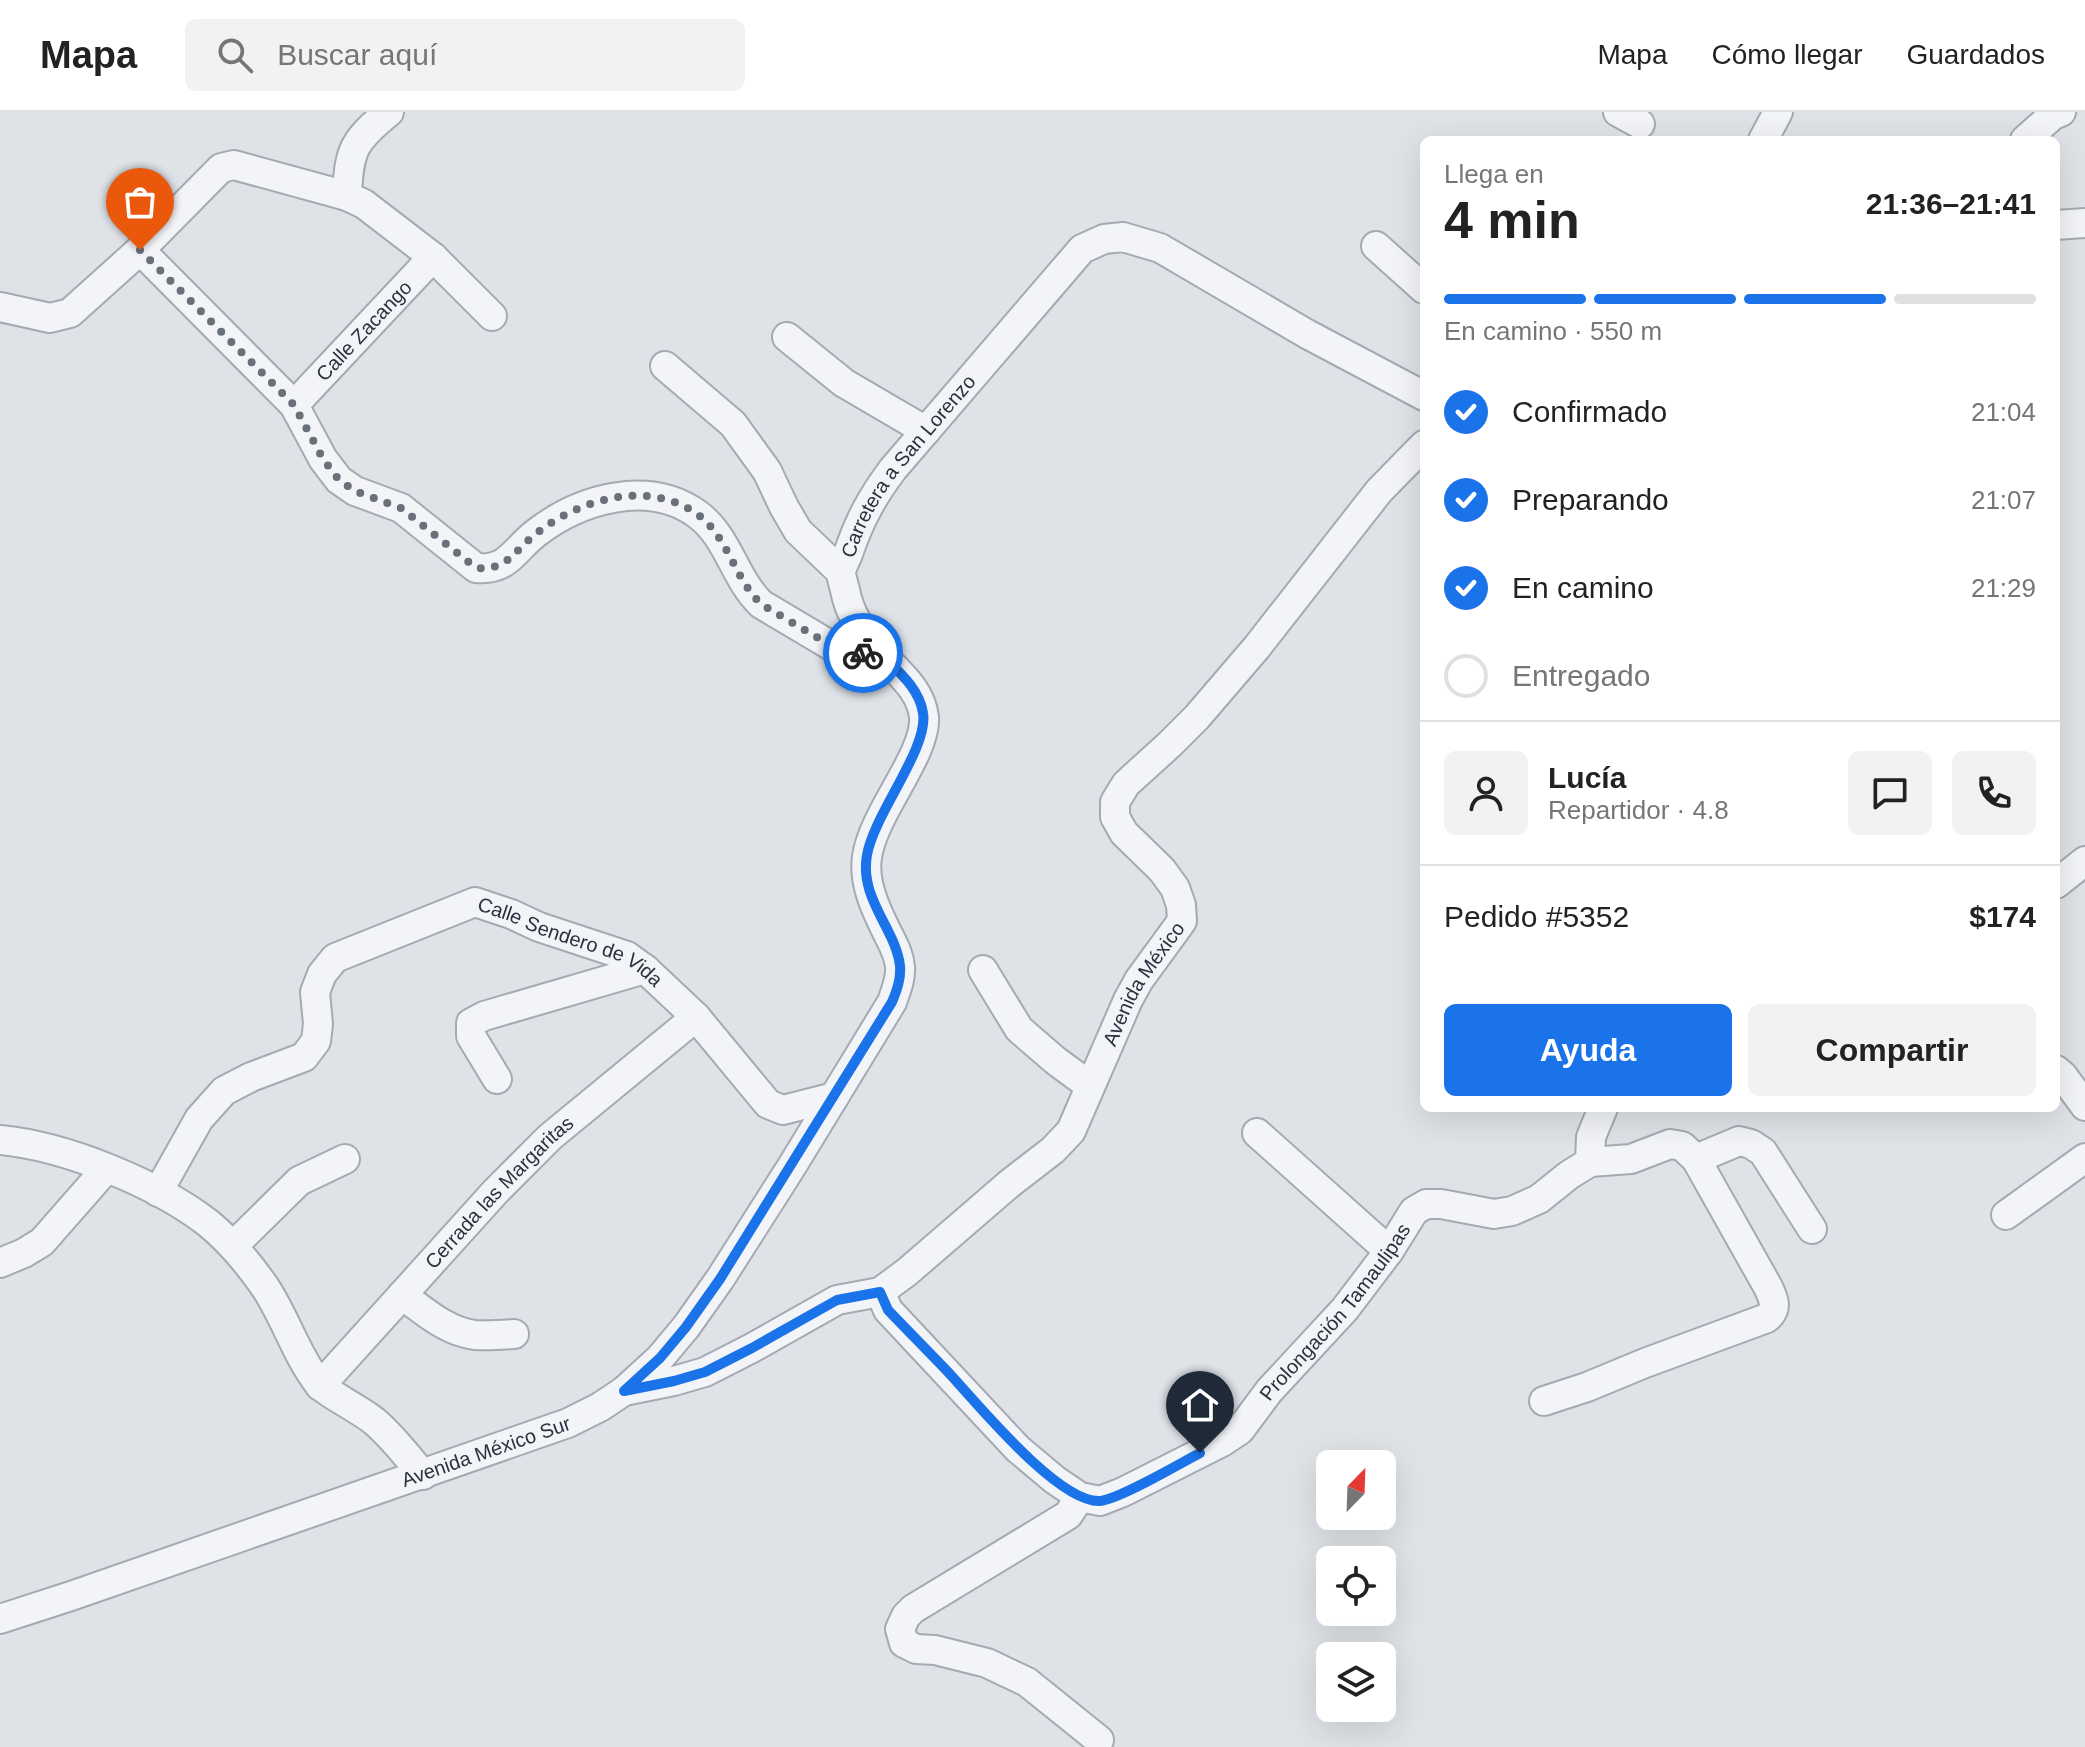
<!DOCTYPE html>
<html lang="es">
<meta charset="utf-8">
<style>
body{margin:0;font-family:Helvetica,sans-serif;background:#f2f2f2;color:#222;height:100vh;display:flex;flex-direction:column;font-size:30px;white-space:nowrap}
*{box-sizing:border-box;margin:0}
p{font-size:26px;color:#767676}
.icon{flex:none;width:44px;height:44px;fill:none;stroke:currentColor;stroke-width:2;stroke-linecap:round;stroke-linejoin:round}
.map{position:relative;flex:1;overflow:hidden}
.side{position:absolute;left:1420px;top:24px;width:640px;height:976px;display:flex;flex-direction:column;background:#fff;border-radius:12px;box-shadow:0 8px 32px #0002}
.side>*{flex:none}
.needle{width:52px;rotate:23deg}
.tools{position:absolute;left:1316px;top:1338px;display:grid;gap:16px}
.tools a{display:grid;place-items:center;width:80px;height:80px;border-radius:12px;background:#fff;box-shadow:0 8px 32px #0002;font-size:40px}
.pin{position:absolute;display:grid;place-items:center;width:68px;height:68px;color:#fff;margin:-82px -34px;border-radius:50% 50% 50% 0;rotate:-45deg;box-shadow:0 0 8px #0007}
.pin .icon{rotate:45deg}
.courier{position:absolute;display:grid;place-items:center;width:80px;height:80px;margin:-40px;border:6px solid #1a73e8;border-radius:50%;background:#fff;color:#222;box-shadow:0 2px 10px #0007}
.overview em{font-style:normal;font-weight:800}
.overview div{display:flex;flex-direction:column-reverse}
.overview{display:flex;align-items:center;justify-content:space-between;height:136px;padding:0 24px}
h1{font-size:52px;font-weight:800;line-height:60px}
.bar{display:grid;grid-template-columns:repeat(4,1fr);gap:12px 8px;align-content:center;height:96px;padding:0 24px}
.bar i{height:10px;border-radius:6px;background:#e0e0e0}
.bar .selected{background:#1a73e8}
.bar p{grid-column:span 4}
.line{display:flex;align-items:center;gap:20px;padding:0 24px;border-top:2px solid #e0e0e0}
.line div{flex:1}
.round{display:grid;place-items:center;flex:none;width:84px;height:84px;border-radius:12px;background:#f2f2f2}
ol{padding:0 24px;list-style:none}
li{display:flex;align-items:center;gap:24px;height:88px}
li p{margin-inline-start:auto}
li .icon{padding:8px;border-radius:50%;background:#1a73e8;color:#fff;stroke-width:4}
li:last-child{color:#767676}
li i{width:44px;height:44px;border:4px solid #e0e0e0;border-radius:50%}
.cta{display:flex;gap:16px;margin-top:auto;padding:16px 24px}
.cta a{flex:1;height:92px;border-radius:12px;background:#1a73e8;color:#fff;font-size:32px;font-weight:800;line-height:92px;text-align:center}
.cta a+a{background:#f2f2f2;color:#222}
header{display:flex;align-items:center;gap:48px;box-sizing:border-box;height:112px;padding:0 40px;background:#fff;border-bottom:2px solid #e0e0e0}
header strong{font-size:38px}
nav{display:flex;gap:44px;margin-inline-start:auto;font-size:28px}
.search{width:560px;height:72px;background:#f2f2f2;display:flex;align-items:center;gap:20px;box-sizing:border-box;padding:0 28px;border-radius:12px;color:#767676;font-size:30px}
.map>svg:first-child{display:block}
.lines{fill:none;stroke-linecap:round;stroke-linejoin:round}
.minor-casing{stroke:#a5aab2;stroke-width:32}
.minor{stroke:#f2f4f7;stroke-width:28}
.done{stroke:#69707a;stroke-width:8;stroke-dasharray:0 14.4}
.route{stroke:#1a73e8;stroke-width:10}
.labels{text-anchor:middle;stroke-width:7;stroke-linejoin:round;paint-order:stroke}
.street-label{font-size:20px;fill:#29323f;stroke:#eff2f6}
</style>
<header>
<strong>Mapa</strong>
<div class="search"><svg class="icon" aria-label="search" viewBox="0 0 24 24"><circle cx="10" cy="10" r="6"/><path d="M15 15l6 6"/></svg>Buscar aquí</div>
<nav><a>Mapa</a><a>Cómo llegar</a><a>Guardados</a></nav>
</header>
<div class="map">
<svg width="2085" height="1635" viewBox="0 0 2085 1635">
<rect width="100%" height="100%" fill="#dfe3e8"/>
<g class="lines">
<g class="minor-casing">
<g id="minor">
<path d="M 389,0 C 353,29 349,38 347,84 L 364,92 L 433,145 L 492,204"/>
<path d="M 1618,0 L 1640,12"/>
<path d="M 1763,28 L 1778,0"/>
<path d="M 2025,28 L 2053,3 L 2061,0"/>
<path d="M 2056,113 L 2085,111"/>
<path d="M 1376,134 L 1424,177"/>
<path d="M 140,138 L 294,293 L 323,347 L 339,368 L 355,379 L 401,396 L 476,456 C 508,459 514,438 536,421 C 580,387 648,367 697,402 C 728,424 734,466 761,492 L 835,536 L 853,543 L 877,538"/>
<path d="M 0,195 L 50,206 L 70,201 L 140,138 L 221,56 L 234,53 L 347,84"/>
<path d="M 787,225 L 844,271 L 926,319"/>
<path d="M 665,254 L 733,312 L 767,359 L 784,395 L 798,419 L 841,460"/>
<path id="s1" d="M 294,293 L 433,145"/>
<path d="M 2056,772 L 2085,749"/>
<path d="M 983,858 L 1019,917 L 1056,949 L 1090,974"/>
<path d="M 2056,958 L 2063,964 L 2085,994"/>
<path d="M 497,967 L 471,924 L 471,911 L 484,904 L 645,857"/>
<path d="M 1257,1021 L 1389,1139"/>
<path d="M 0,1028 C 65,1034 156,1071 208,1111 C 230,1129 249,1152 265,1175 C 285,1205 296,1242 318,1271 C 326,1281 361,1298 374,1309 C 392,1324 408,1345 423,1363"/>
<path d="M 1696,1047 L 1739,1029 L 1751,1032 L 1763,1040 L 1812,1117"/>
<path id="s2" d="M 158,1080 L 199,1007 L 224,979 L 251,965 L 304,945 L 316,929 L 318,912 L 315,880 L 322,862 L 335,846 L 475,790 L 511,802 L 539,815 L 627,844 L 645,857 L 696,905 L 768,992 L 783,998 L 834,985"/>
<path d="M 2006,1103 L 2085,1046"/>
<path d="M 233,1134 L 299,1069 L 345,1047"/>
<path d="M 0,1151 L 24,1141 L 42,1130 L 106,1057"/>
<path id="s3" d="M 880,1180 L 888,1198 L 1018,1337 L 1055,1368 L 1080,1385 L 1100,1389 L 1123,1380 L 1222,1330 L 1240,1318 L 1269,1279 L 1345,1197 L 1389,1139 L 1414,1099 L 1426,1092 L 1441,1092 L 1494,1102 L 1512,1099 L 1539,1087 L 1569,1063 L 1590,1050 L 1591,1025 L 1603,996"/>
<path d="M 402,1183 C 424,1199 447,1220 475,1223 C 487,1224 501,1223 514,1222"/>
<path id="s4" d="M 320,1274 L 496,1079 L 550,1025 L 696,905"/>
<path id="s5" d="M 624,1279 L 674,1269 L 705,1260 L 752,1236 L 837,1188 L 880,1180 L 907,1160 L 1009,1072 L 1053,1038 L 1071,1019 L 1128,888 L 1139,868 L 1182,809 L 1181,793 L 1175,776 L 1162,758 L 1124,721 L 1115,705 L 1115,690 L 1126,672 L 1170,632 L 1197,605 L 1257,535 L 1379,379 L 1424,333"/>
<path d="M 1544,1289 L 1587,1275 L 1645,1251 L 1767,1206 C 1778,1196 1774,1188 1768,1175 L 1696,1047 L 1682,1034 L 1670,1032 L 1631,1047 L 1590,1050"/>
<path d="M 1080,1385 L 1068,1403 L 913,1497 L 906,1504 L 900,1517 L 904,1531 L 916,1537 L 935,1538 L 987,1551 L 1027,1570 L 1099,1628"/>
<path id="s6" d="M 0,1507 L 71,1484 L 568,1311 L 600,1295 L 624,1279 L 660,1246 L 686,1215 L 720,1167 L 792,1054 L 892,890 C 896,878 901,867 900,855 C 899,842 893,832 887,820 C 876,798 863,771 867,745 C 873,701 927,642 924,605 C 921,579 901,563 884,545 C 865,526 850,505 845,478 C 844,473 841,465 841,460 C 842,454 846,447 848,442 C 859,409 872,385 893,357 L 1082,137 L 1104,127 L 1123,125 L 1160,136 L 1307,222 L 1424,284"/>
</g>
</g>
<use href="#minor" class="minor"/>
</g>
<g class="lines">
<path class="done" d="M 140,138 L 294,293 L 323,347 L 339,368 L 355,379 L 401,396 L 476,456 C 508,459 514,438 537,421 C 580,387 648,367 697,402 C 728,424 734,466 761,492 L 835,536 L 853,543 L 863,541"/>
<path class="route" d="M 863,541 L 877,538 C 895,557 919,574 923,601 C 929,636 874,702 867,743 C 859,787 896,817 900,854 C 901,867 897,878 892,890 L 720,1167 L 686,1215 L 660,1246 L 624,1279 L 674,1269 L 705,1260 L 752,1236 L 837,1188 L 880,1180 L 888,1198 C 908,1219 928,1239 948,1260 C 976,1290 1058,1391 1100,1389 C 1120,1387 1179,1352 1200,1341"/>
</g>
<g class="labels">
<g class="street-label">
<text dy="7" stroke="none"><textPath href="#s1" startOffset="102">Calle Zacango</textPath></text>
<text dy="7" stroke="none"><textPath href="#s6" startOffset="1742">Carretera a San Lorenzo</textPath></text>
<text dy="7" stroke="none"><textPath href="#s2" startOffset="572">Calle Sendero de Vida</textPath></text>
<text dy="7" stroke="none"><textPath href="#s5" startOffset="692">Avenida México</textPath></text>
<text dy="7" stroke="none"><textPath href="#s4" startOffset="264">Cerrada las Margaritas</textPath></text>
<text dy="7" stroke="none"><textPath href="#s3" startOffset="618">Prolongación Tamaulipas</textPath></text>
<text dy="7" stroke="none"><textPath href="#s6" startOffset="514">Avenida México Sur</textPath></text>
</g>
</g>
</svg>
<div class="tools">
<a><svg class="needle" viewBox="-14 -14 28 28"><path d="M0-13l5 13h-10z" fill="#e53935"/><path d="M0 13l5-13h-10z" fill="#767676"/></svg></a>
<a><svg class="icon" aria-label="locate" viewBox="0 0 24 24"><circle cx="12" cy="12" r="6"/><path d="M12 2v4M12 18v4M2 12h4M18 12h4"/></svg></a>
<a><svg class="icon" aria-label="layers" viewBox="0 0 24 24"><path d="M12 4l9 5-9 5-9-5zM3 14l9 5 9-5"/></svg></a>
</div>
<div class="pin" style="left:140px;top:138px;background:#ea580c"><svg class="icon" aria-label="bag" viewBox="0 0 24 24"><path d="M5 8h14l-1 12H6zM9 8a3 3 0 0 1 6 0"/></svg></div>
<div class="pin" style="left:1200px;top:1341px;background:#1f2937"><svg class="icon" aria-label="home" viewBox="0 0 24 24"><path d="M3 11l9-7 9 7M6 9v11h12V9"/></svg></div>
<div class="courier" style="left:863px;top:541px"><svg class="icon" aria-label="bike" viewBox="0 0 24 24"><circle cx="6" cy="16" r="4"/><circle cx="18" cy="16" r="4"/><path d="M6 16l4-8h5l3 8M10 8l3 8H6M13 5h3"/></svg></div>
<section class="side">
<div class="overview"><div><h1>4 min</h1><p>Llega en</p></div><em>21:36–21:41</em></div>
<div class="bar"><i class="selected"></i><i class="selected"></i><i class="selected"></i><i></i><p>En camino · 550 m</p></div>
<ol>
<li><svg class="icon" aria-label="check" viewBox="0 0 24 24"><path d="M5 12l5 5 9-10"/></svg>Confirmado<p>21:04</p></li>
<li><svg class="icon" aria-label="check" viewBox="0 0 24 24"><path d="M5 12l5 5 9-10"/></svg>Preparando<p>21:07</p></li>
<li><svg class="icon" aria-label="check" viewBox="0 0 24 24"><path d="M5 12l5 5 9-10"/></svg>En camino<p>21:29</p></li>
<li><i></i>Entregado</li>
</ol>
<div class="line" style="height:144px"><a class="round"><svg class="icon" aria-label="person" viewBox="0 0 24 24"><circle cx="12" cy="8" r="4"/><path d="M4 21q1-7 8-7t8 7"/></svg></a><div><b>Lucía</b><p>Repartidor · 4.8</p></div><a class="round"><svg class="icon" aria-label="chat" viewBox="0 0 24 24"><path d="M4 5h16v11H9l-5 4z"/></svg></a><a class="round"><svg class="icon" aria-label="phone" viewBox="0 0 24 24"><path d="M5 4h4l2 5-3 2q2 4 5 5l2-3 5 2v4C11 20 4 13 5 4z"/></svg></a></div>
<div class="line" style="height:104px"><div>Pedido #5352</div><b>$174</b></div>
<div class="cta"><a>Ayuda</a><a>Compartir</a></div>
</section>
</div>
